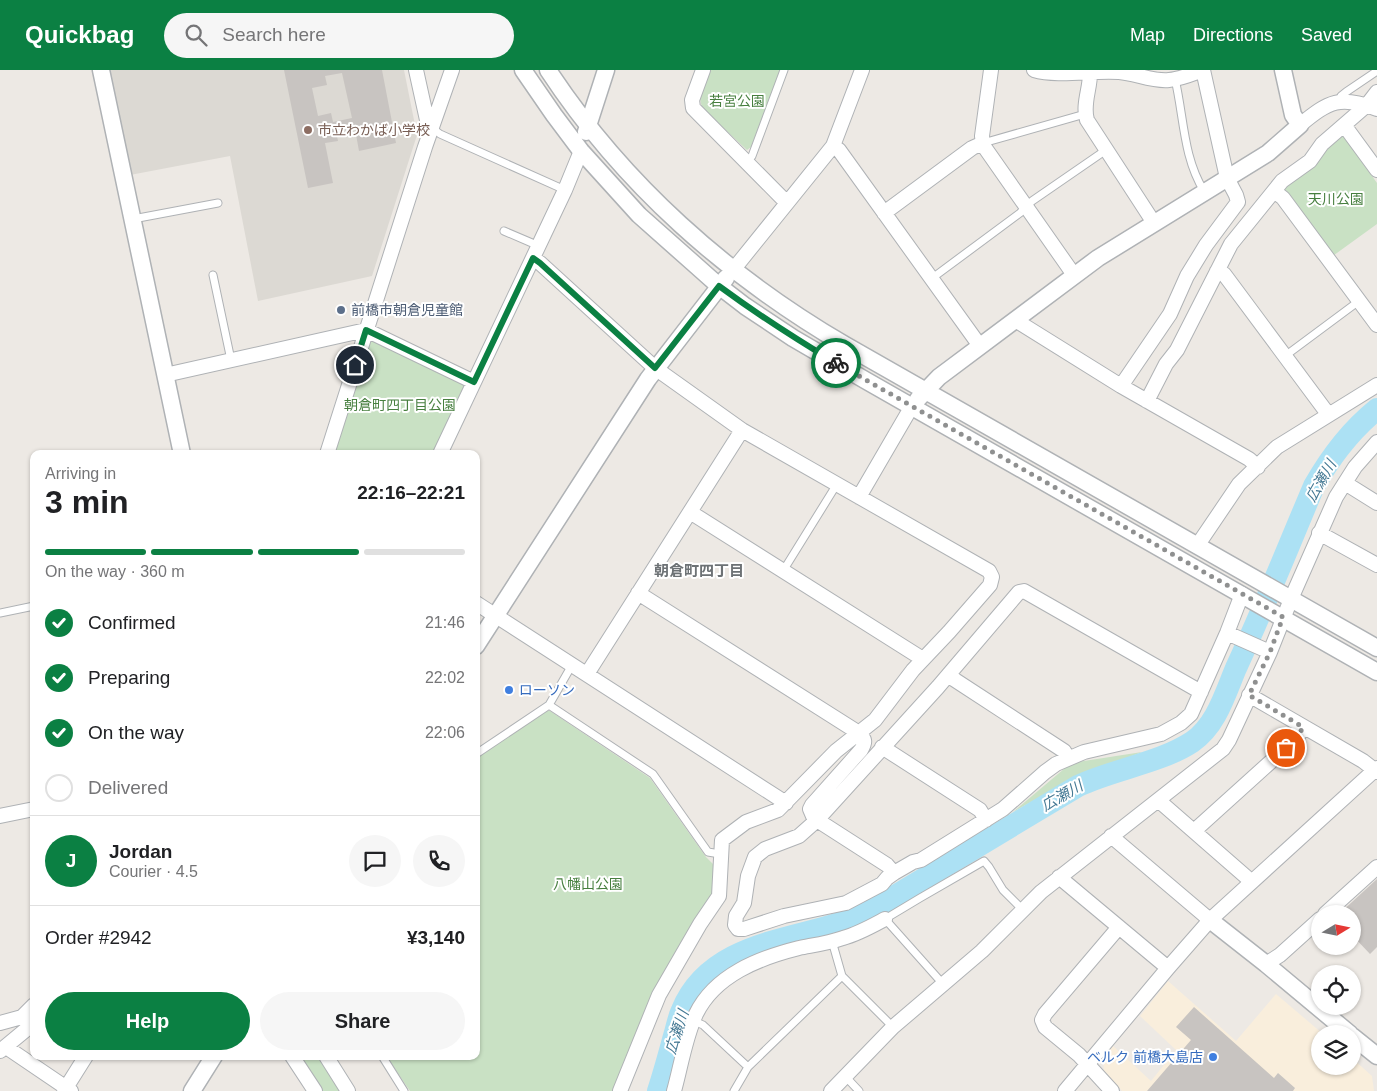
<!DOCTYPE html>
<meta charset="utf-8">
<style>
body{margin:0;font-family:Arial,"Noto Sans JP",sans-serif;background:#f6f6f6;color:#202124;height:100vh;display:flex;flex-direction:column;font-size:19px;white-space:nowrap}
*{box-sizing:border-box;margin:0}
p{font-size:16px;color:#757577}
.icon{flex:none;width:28px;height:28px;fill:none;stroke:currentColor;stroke-width:2;stroke-linecap:round;stroke-linejoin:round}
.map{position:relative;flex:1;overflow:hidden}
.panel{position:absolute;left:30px;top:380px;width:450px;height:610px;display:flex;flex-direction:column;background:#fff;border-radius:10px;box-shadow:0 1px 4px #0004}
.panel>*{flex:none}
.needle{width:32px;rotate:80deg}
.fabs{position:absolute;left:1311px;top:835px;display:grid;gap:10px}
.fabs a{display:grid;place-items:center;width:50px;height:50px;border-radius:50%;background:#fff;box-shadow:0 1px 4px #0004;font-size:25px}
.pin{position:absolute;display:grid;place-items:center;width:42px;height:42px;color:#fff;margin:-21px;border:2px solid #fff;border-radius:50%;box-shadow:0 1px 5px #0007}
.courier{position:absolute;display:grid;place-items:center;width:50px;height:50px;margin:-25px;border:4px solid #0b8043;border-radius:50%;background:#fff;color:#222;box-shadow:0 1px 6px #0007}
.head em{font-style:normal;font-weight:800}
.head div{display:flex;flex-direction:column-reverse}
.head{display:flex;align-items:center;justify-content:space-between;height:85px;padding:0 15px}
h1{font-size:32px;font-weight:800;line-height:38px}
.bar{display:grid;grid-template-columns:repeat(4,1fr);gap:8px 5px;align-content:center;height:60px;padding:0 15px}
.bar i{height:6px;border-radius:4px;background:#e0e0e0}
.bar .current{background:#0b8043}
.bar p{grid-column:span 4}
.line{display:flex;align-items:center;gap:12px;padding:0 15px;border-top:1px solid #e0e0e0}
.line div{flex:1}
.round{display:grid;place-items:center;flex:none;width:52px;height:52px;border-radius:26px;background:#f6f6f6}
ol{padding:0 15px;list-style:none}
li{display:flex;align-items:center;gap:15px;height:55px}
li p{margin-inline-start:auto}
li .icon{padding:5px;border-radius:50%;background:#0b8043;color:#fff;stroke-width:4}
li:last-child{color:#757577}
li i{width:28px;height:28px;border:2px solid #e0e0e0;border-radius:50%}
.button{display:flex;gap:10px;margin-top:auto;padding:10px 15px}
.button a{flex:1;height:58px;border-radius:30px;background:#0b8043;color:#fff;font-size:20px;font-weight:800;line-height:58px;text-align:center}
.button a+a{background:#f6f6f6;color:#202124}
header{display:flex;align-items:center;gap:30px;box-sizing:border-box;height:70px;padding:0 25px;background:#0b8043;color:#fff}
header strong{font-size:24px}
nav{display:flex;gap:28px;margin-inline-start:auto;font-size:18px}
.search{width:350px;height:45px;background:#f6f6f6;display:flex;align-items:center;gap:12px;box-sizing:border-box;padding:0 18px;border-radius:28px;color:#757577;font-size:19px}
.map>svg:first-child{display:block}
.commercial{fill:#f9eedc}
.education{fill:#dcd9d3}
.green{fill:#c9e1c4}
.lines{fill:none;stroke-linecap:round;stroke-linejoin:round}
.river{stroke:#ace1f4;stroke-width:22}
.building{fill:#c8c4c1;fill-rule:evenodd}
.service-casing{stroke:#afb2b5;stroke-width:9}
.minor-casing{stroke:#afb2b5;stroke-width:16}
.tertiary-casing{stroke:#afb2b5;stroke-width:19}
.service{stroke:#fff;stroke-width:7}
.minor{stroke:#fff;stroke-width:14}
.tertiary{stroke:#fff;stroke-width:16}
.done{stroke:#8f9090;stroke-width:5;stroke-dasharray:0 9}
.route{stroke:#0b8043;stroke-width:6}
.education-dot{fill:#8d6e63;stroke:#fff;stroke-width:2}
.service-dot{fill:#5c6f8a;stroke:#fff;stroke-width:2}
.shop-dot{fill:#3f7fe0;stroke:#fff;stroke-width:2}
.labels{text-anchor:middle;stroke-width:4;stroke-linejoin:round;paint-order:stroke}
.park-label{font-size:14px;fill:#477f3f;stroke:#fff}
.education-label{font-size:14px;fill:#785e54;stroke:#fff;text-anchor:start}
.service-label{font-size:14px;fill:#4e5e75;stroke:#fff;text-anchor:start}
.shop-label{font-size:14px;fill:#366cbe;stroke:#fff;text-anchor:start}
.water-label{font-size:15px;font-style:italic;fill:#457994;stroke:#fff}
.neighbourhood-label{font-size:15px;font-weight:bold;fill:#6d7275;stroke:#fff}
</style>
<header>
<strong>Quickbag</strong>
<div class="search"><svg class="icon" aria-label="search" viewBox="0 0 24 24"><circle cx="10" cy="10" r="6"/><path d="M15 15l6 6"/></svg>Search here</div>
<nav><a>Map</a><a>Directions</a><a>Saved</a></nav>
</header>
<div class="map">
<svg width="1377" height="1021" viewBox="0 0 1377 1021">
<rect width="100%" height="100%" fill="#ede9e4"/>
<path class="commercial" d="M 1168,911 L 1236,971 L 1276,924 L 1323,964 L 1320,964 L 1320,996 L 1352,996 L 1353,989 L 1372,1006 L 1374,1021 L 1122,1021 L 1104,1002 L 1103,988 L 1113,976 L 1151,1011 L 1176,980 L 1140,946 Z"/>
<path class="education" d="M 107,0 L 404,0 L 417,65 L 372,206 L 258,231 L 230,86 L 130,105 Z"/>
<path class="green" d="M 710,0 L 780,0 L 751,77 L 747,80 L 702,38 L 700,29 Z
M 1343,65 L 1377,113 L 1377,154 L 1330,188 L 1282,124 L 1283,116 L 1336,66 Z
M 369,267 L 470,313 L 436,384 L 343,384 L 332,379 Z
M 545,641 L 550,641 L 650,708 L 706,787 L 716,797 L 716,824 L 615,1021 L 410,1021 L 386,986 L 476,986 L 476,688 Z
M 1142,682 L 1071,710 L 1013,742 L 1071,693 Z
M 300,986 L 319,986 L 341,1021 L 322,1021 Z"/>
<g class="lines">
<path class="river" d="M 658,1021 C 664,1003 669,984 674,966 C 677,957 678,948 682,940 C 712,867 804,871 865,844 L 1078,716 C 1114,699 1160,693 1192,672 C 1216,656 1225,624 1236,598 C 1264,538 1288,477 1314,416 C 1331,386 1351,360 1377,339"/>
</g>
<path class="building" d="M 284,0 L 382,0 L 396,73 L 359,81 L 355,59 L 336,62 L 338,71 L 325,73 L 333,113 L 308,118 ZM 342,3 L 352,48 L 333,52 L 331,43 L 318,46 L 312,18 L 327,15 L 325,6 Z
M 1377,809 L 1377,877 L 1370,884 L 1352,865 L 1352,844 L 1339,844 Z
M 1194,937 L 1274,1008 L 1278,1003 L 1295,1018 L 1293,1021 L 1147,1021 L 1191,970 L 1176,957 Z"/>
<g class="lines">
<g class="service-casing">
<path id="service" d="M 1175,9 C 1184,47 1183,87 1204,121
M 1341,31 L 1341,26 L 1346,22 L 1377,1
M 432,58 L 440,64 L 565,120
M 983,73 L 1085,44
M 747,92 L 752,86 L 784,0
M 133,149 L 218,133
M 504,161 L 539,176
M 213,205 L 231,290
M 931,209 L 1020,143 L 1032,131 L 1106,80
M 1285,286 L 1359,231
M 783,501 L 837,414
M 0,543 L 34,536
M 549,635 L 653,704 L 708,782 L 720,784
M 476,684 L 549,635 L 572,595
M 832,871 L 842,906 L 893,957
M 943,914 L 885,849 L 920,828 L 984,791 L 989,797 L 1003,820 L 1023,840
M 694,951 L 703,955 L 748,997
M 382,986 L 404,1021
M 845,1006 L 859,1021
M 734,1021 L 748,997 L 842,906"/>
</g>
<g class="minor-casing">
<path id="minor" d="M 416,0 L 427,50 L 432,58
M 703,0 L 692,30 L 693,38 L 787,133
M 991,0 L 982,66 L 983,75 L 1074,205
M 1034,0 C 1058,7 1093,0 1119,2 C 1135,3 1153,12 1169,10 C 1181,9 1192,4 1203,0
M 1090,1 C 1091,17 1082,34 1087,50 L 1154,153
M 1300,55 C 1329,31 1340,25 1377,39
M 1344,55 L 1377,100
M 833,76 L 839,80 L 980,276
M 1274,121 L 1283,128 L 1377,255
M 884,143 L 972,78 L 983,73
M 533,188 L 540,193 L 655,298 L 742,360 L 989,501 L 992,507 L 990,515 L 949,562 L 913,600 L 875,650 L 836,681 L 778,740 L 746,752 L 722,770 L 719,826 L 700,854 L 659,925 L 620,1021
M 733,200 L 833,76 L 862,0
M 1217,201 L 1224,204 L 1227,208 L 1328,344
M 1015,250 L 1121,316 L 1249,389 L 1258,397
M 165,305 L 366,260 L 474,312
M 1121,316 L 1170,244 L 1187,206 L 1206,175 L 1238,132 L 1236,125 L 1227,108 L 1203,0
M 1147,331 L 1166,294 L 1177,280 L 1231,174 L 1282,111 L 1310,91 L 1322,74 L 1367,35 L 1377,22
M 327,384 L 425,77 L 452,0
M 440,384 L 565,120 L 581,81
M 1345,413 L 1377,433
M 859,427 L 912,336
M 690,442 L 918,586 L 922,590
M 1319,463 L 1377,495
M 1197,476 L 1239,414 L 1277,377 L 1377,315
M 638,523 L 859,663 C 865,669 866,672 861,680 L 812,735 L 810,739 L 813,746 L 817,750 L 887,795 L 894,803
M 476,533 L 786,733
M 1227,563 L 1270,582
M 587,604 L 742,360
M 949,604 L 955,610 L 1064,681 L 1068,688
M 1201,622 L 1024,521 L 1019,522 L 938,617 L 817,750 L 799,766 L 765,779 L 755,787 L 748,806 L 744,833 L 736,846 L 735,855 L 738,859 L 744,859 L 784,846 L 846,833 L 882,814 L 887,808 L 894,803 L 913,792 L 921,790 L 1003,739 L 1045,702 L 1056,694 L 1084,682 L 1161,664 L 1181,653 L 1191,644 L 1227,563 L 1242,524
M 1249,625 L 1363,691 L 1377,702
M 882,677 L 980,740 L 986,750
M 1158,730 L 1252,812
M 0,746 L 34,739
M 1194,761 L 1297,668 L 1303,657
M 1111,766 L 1210,850
M 1059,807 L 1168,898
M 1325,844 L 1377,797
M 1266,894 L 1280,885 L 1320,849
M 0,953 L 22,947 L 34,935
M 6,977 L 71,1021
M 0,981 L 34,953
M 292,986 L 315,1021
M 326,986 L 348,1021
M 64,1021 L 86,986
M 674,1021 C 681,996 685,968 696,944 C 715,905 759,888 799,878 C 814,875 829,873 843,868 C 858,864 872,856 885,849
M 831,1021 L 893,957 L 982,881 L 1041,822 L 1223,679 L 1229,670 L 1270,582 L 1291,529 L 1336,427 L 1355,397 L 1377,372
M 1065,1021 L 1168,898 L 1210,850 L 1377,698
M 1112,1021 L 1079,985 L 1045,957 L 1042,950 L 1045,944 L 1119,857"/>
</g>
<g class="tertiary-casing">
<path id="tertiary" d="M 101,0 L 182,384
M 523,0 L 554,45 L 581,81 L 639,145 L 692,192 L 719,216 L 745,236 L 793,268 L 865,310 L 1377,602
M 548,0 C 623,114 727,206 845,275 L 1377,578
M 586,62 L 606,0
M 918,329 L 939,307 L 1098,188 L 1268,83 L 1300,55 L 1293,45 L 1283,0
M 476,576 L 648,309 L 726,208
M 1210,850 L 1266,894 L 1350,964
M 1352,966 L 1377,986
M 192,1021 L 214,986"/>
</g>
<use href="#service" class="service"/>
<use href="#minor" class="minor"/>
<use href="#tertiary" class="tertiary"/>
</g>
<g class="lines">
<path class="done" d="M 836,293 L 1283,547 L 1270,582 L 1249,625 L 1303,657 L 1297,668 L 1286,678"/>
<path class="route" d="M 355,295 L 366,260 L 474,312 L 533,188 L 540,193 L 655,298 L 719,216 C 757,244 796,269 836,293"/>
</g>
<circle class="education-dot" cx="308" cy="60" r="5"/>
<circle class="service-dot" cx="341" cy="240" r="5"/>
<g class="shop-dot">
<circle cx="509" cy="620" r="5"/>
<circle cx="1213" cy="987" r="5"/>
</g>
<g class="labels">
<g class="park-label">
<text x="737" y="36">若宮公園</text>
<text x="1336" y="134">天川公園</text>
<text x="400" y="340">朝倉町四丁目公園</text>
<text x="588" y="819">八幡山公園</text>
</g>
<g class="education-label">
<text x="318" y="65">市立わかば小学校</text>
</g>
<g class="service-label">
<text x="351" y="245">前橋市朝倉児童館</text>
</g>
<g class="shop-label">
<text x="519" y="625">ローソン</text>
<text x="1203" y="992" text-anchor="end">ベルク 前橋大島店</text>
</g>
<g class="water-label">
<text transform="translate(1321 411) rotate(-60)" y="5">広瀬川</text>
<text transform="translate(1062 726) rotate(-30)" y="5">広瀬川</text>
<text transform="translate(677 962) rotate(-72)" y="5">広瀬川</text>
</g>
<g class="neighbourhood-label">
<text x="699" y="506">朝倉町四丁目</text>
</g>
</g>
</svg>
<div class="fabs">
<a><svg class="needle" viewBox="-14 -14 28 28"><path d="M0-13l5 13h-10z" fill="#e53935"/><path d="M0 13l5-13h-10z" fill="#757577"/></svg></a>
<a><svg class="icon" aria-label="locate" viewBox="0 0 24 24"><circle cx="12" cy="12" r="6"/><path d="M12 2v4M12 18v4M2 12h4M18 12h4"/></svg></a>
<a><svg class="icon" aria-label="layers" viewBox="0 0 24 24"><path d="M12 4l9 5-9 5-9-5zM3 14l9 5 9-5"/></svg></a>
</div>
<div class="pin" style="left:1286px;top:678px;background:#ea580c"><svg class="icon" aria-label="bag" viewBox="0 0 24 24"><path d="M5 8h14l-1 12H6zM9 8a3 3 0 0 1 6 0"/></svg></div>
<div class="pin" style="left:355px;top:295px;background:#1f2937"><svg class="icon" aria-label="home" viewBox="0 0 24 24"><path d="M3 11l9-7 9 7M6 9v11h12V9"/></svg></div>
<div class="courier" style="left:836px;top:293px"><svg class="icon" aria-label="bike" viewBox="0 0 24 24"><circle cx="6" cy="16" r="4"/><circle cx="18" cy="16" r="4"/><path d="M6 16l4-8h5l3 8M10 8l3 8H6M13 5h3"/></svg></div>
<section class="panel">
<div class="head"><div><h1>3 min</h1><p>Arriving in</p></div><em>22:16–22:21</em></div>
<div class="bar"><i class="current"></i><i class="current"></i><i class="current"></i><i></i><p>On the way · 360 m</p></div>
<ol>
<li><svg class="icon" aria-label="check" viewBox="0 0 24 24"><path d="M5 12l5 5 9-10"/></svg>Confirmed<p>21:46</p></li>
<li><svg class="icon" aria-label="check" viewBox="0 0 24 24"><path d="M5 12l5 5 9-10"/></svg>Preparing<p>22:02</p></li>
<li><svg class="icon" aria-label="check" viewBox="0 0 24 24"><path d="M5 12l5 5 9-10"/></svg>On the way<p>22:06</p></li>
<li><i></i>Delivered</li>
</ol>
<div class="line" style="height:90px"><b class="round" style="background:#0b8043;color:#fff">J</b><div><b>Jordan</b><p>Courier · 4.5</p></div><a class="round"><svg class="icon" aria-label="chat" viewBox="0 0 24 24"><path d="M4 5h16v11H9l-5 4z"/></svg></a><a class="round"><svg class="icon" aria-label="phone" viewBox="0 0 24 24"><path d="M5 4h4l2 5-3 2q2 4 5 5l2-3 5 2v4C11 20 4 13 5 4z"/></svg></a></div>
<div class="line" style="height:65px"><div>Order #2942</div><b>¥3,140</b></div>
<div class="button"><a>Help</a><a>Share</a></div>
</section>
</div>
